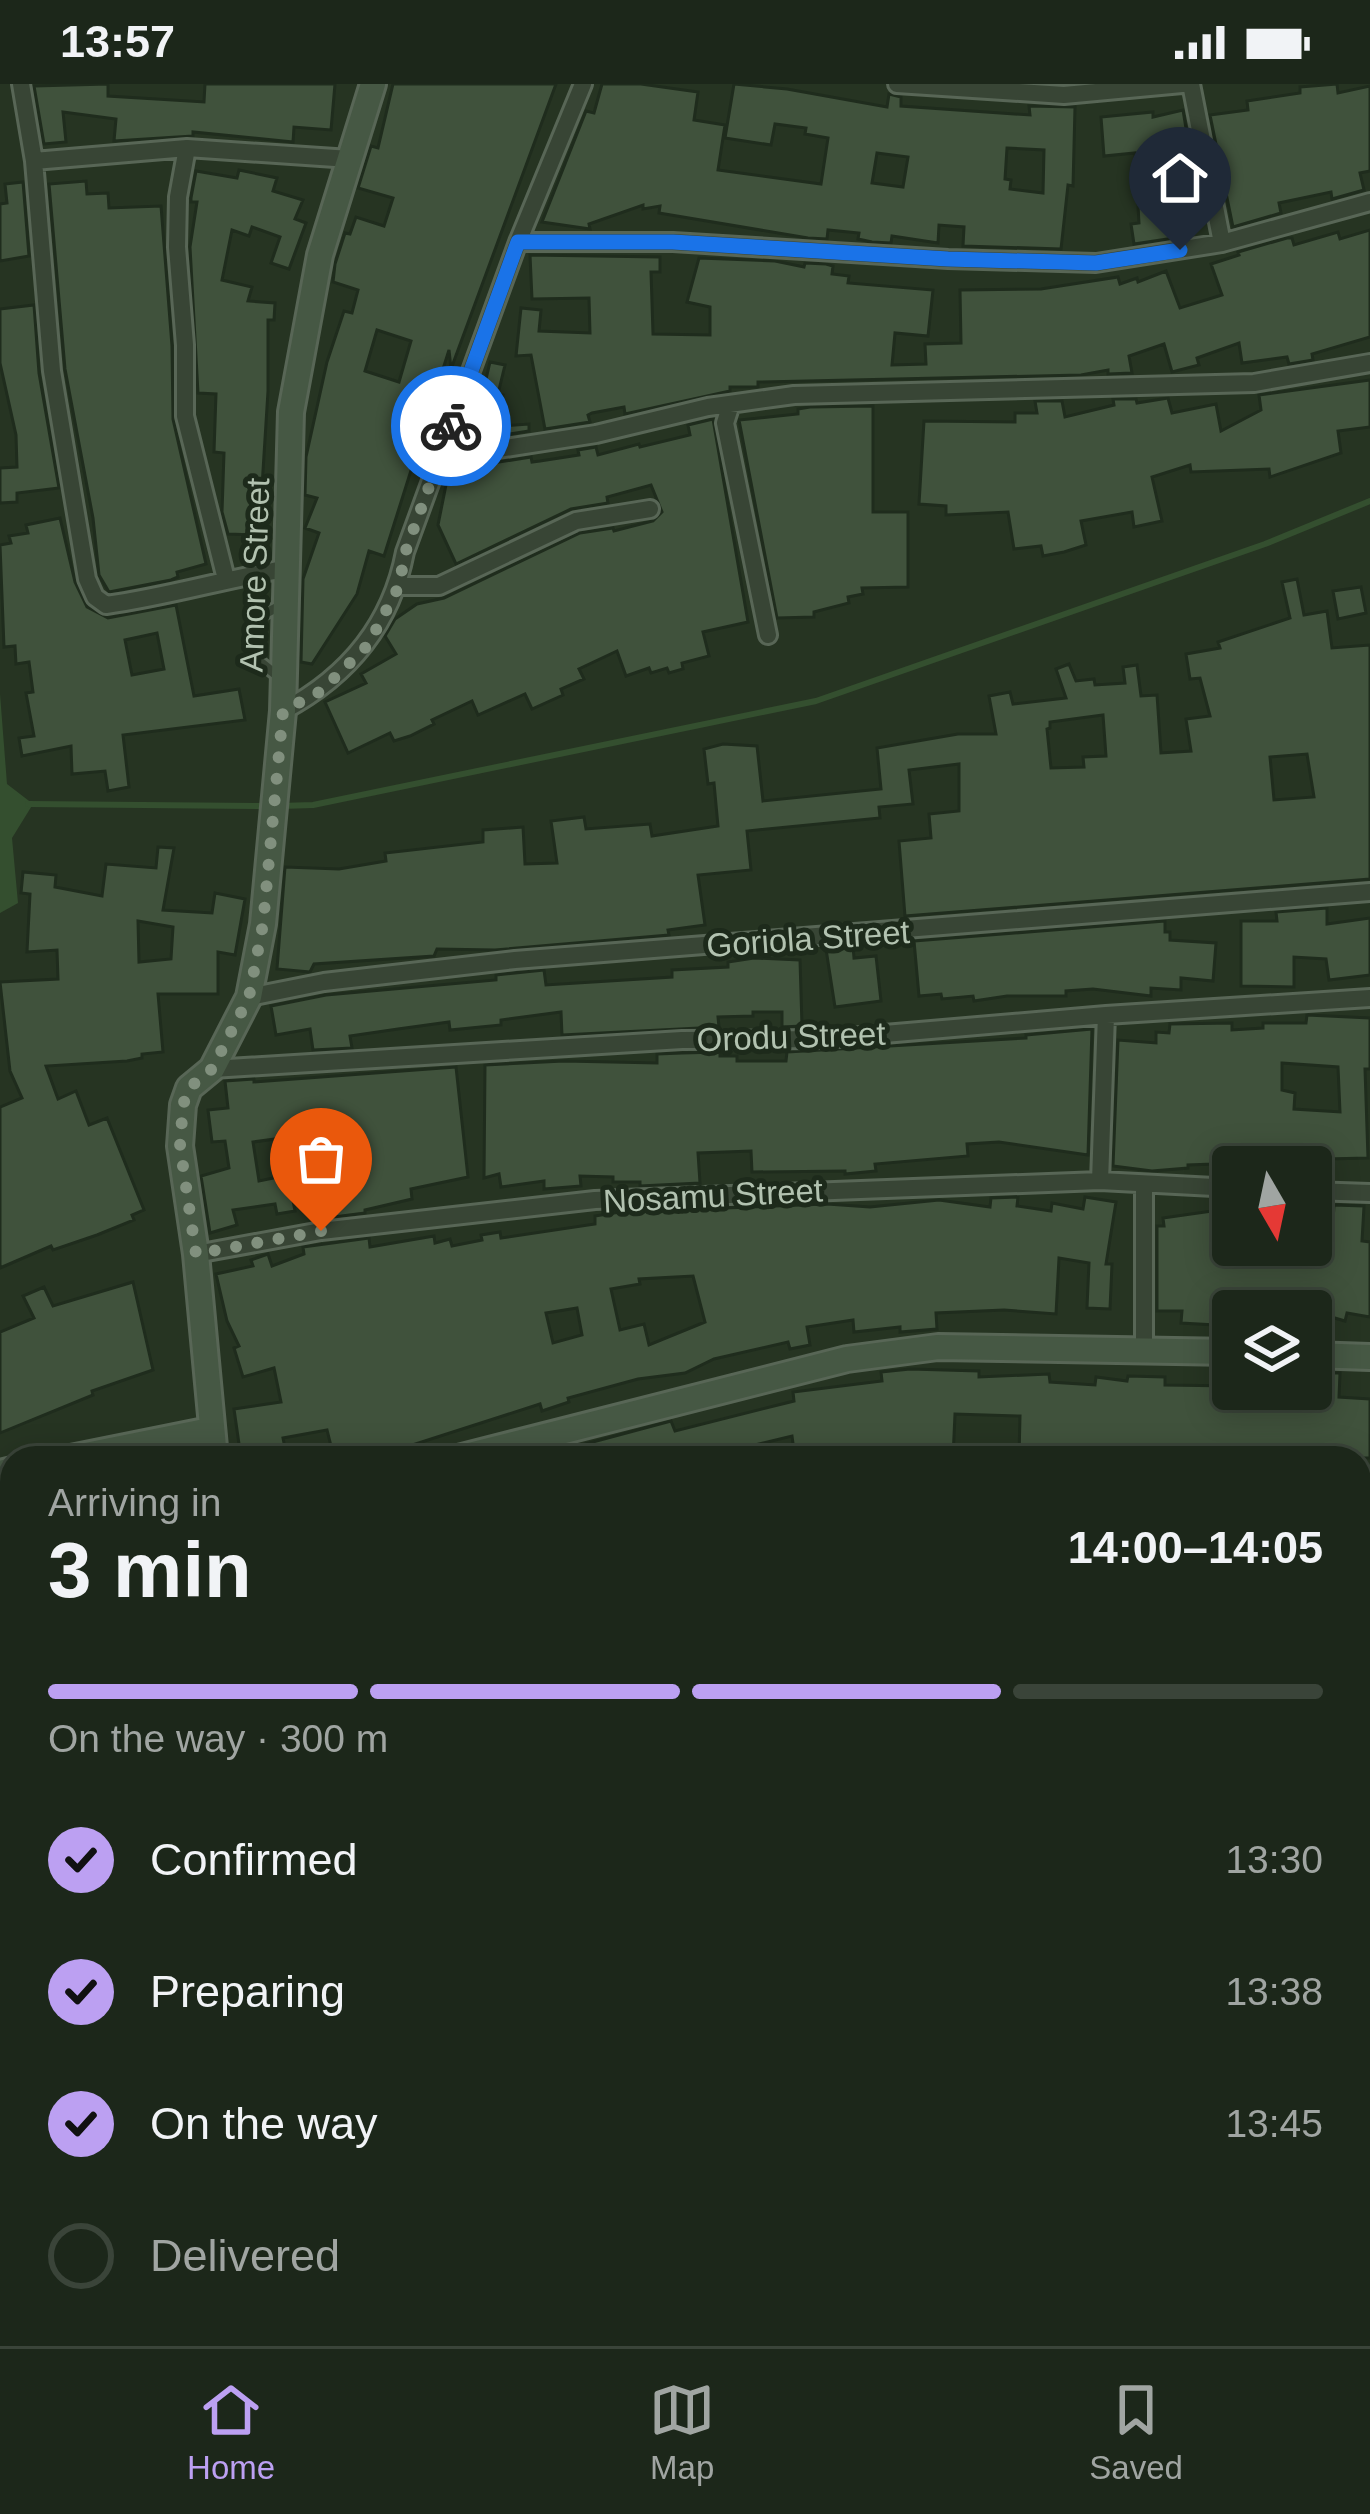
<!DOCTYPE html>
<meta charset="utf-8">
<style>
body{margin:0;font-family:Helvetica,sans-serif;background:#293327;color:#f1f3f6;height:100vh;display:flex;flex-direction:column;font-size:45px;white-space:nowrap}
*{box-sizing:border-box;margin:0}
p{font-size:39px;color:#a0a5a2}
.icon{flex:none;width:66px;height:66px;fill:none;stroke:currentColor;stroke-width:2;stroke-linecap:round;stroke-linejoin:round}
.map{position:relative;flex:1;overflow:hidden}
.sheet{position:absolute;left:0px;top:1362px;width:1371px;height:900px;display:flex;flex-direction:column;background:#1c271a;border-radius:36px 36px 0 0;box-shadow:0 6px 30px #0003,0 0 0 3px #3a4439}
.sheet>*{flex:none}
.needle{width:78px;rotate:171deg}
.buttons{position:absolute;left:1212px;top:1062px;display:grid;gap:24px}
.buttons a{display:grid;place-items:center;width:120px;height:120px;border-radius:12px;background:#1c271a;box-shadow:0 6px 30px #0003,0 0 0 3px #3a4439;font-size:60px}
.pin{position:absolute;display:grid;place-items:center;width:102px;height:102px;color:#fff;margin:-123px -51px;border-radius:50% 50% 50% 0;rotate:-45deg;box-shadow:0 0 12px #0007}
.pin .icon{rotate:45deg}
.courier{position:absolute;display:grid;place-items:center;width:120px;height:120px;margin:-60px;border:9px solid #1a73e8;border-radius:50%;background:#fff;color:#222;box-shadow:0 3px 15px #0007}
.head em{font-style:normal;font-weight:700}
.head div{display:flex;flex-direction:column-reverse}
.head{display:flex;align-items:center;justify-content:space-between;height:204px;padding:0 48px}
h1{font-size:78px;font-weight:700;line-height:90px}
.bar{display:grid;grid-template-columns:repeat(4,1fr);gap:18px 12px;align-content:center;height:144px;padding:0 48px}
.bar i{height:15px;border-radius:9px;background:#3a4439}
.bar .on{background:#bca0f2}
.bar p{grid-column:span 4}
ol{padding:0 48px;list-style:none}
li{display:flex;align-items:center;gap:36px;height:132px}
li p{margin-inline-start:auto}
li .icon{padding:12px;border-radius:50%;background:#bca0f2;color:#111;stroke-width:4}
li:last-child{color:#a0a5a2}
li i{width:66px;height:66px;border:6px solid #3a4439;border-radius:50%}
.status{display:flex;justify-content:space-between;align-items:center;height:84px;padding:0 60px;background:#1c271a;direction:ltr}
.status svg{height:33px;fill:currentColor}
.tab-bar{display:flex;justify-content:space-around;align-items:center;height:168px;border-top:3px solid #3a4439;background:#1c271a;font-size:33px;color:#a0a5a2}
.tab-bar a{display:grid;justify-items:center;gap:6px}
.tab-bar .on{color:#bca0f2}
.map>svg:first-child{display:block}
.water{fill:#344f2f}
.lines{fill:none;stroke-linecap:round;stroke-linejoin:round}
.stream{stroke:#344f2f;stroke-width:6}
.building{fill:#40523c;stroke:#1f2c1d;stroke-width:3;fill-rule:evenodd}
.lane-casing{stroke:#586656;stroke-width:15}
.street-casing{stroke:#586656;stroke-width:22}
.secondary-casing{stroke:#586656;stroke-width:30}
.lane{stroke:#384535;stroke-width:9}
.street{stroke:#384535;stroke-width:16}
.secondary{stroke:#465844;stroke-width:24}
.done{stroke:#81907e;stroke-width:12;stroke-dasharray:0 21.6}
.route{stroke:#1a73e8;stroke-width:15}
.labels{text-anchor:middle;stroke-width:10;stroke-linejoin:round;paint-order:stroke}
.street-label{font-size:33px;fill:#b2c2b0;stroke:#1d2a1b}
</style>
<div class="status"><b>13:57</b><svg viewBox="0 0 49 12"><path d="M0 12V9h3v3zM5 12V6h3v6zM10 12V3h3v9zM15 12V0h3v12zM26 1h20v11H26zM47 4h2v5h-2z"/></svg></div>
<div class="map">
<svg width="1370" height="2262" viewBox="0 0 1370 2262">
<rect width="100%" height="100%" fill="#263422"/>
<path class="water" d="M 0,610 L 7,700 L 33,720 L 12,754 L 18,819 L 0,829 Z"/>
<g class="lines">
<path class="stream" d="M 28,720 L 266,722
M 280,722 L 313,721 L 816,617 L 1265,460 L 1370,417"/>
</g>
<path class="building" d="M 108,0 L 108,12 L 204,18 L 205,0 L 335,0 L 331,46 L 294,43 L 293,58 L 193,48 L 193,52 L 114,57 L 116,35 L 63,28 L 66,58 L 44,60 L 34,2 Z
M 393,0 L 556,0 L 451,285 L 449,266 L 384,472 L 369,467 L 357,510 L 312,580 L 301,578 L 303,495 L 319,449 L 305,444 L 317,414 L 305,411 L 306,373 L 327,278 L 344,227 L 352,229 L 358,206 L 333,198 L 335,180 L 345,149 L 350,150 L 356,133 L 384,142 L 393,114 L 358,104 L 371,62 L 378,64 ZM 377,246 L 411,257 L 399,298 L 365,287 Z
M 602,0 L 641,0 L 698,8 L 694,36 L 725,41 L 718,86 L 821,100 L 828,54 L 805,50 L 806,44 L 775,40 L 771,61 L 725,54 L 734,0 L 787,5 L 887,23 L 889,10 L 901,13 L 901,22 L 1030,31 L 1029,22 L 1075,23 L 1073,102 L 1068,101 L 1061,165 L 963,162 L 964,143 L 939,141 L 938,159 L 892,152 L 891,159 L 872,158 L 858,155 L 859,149 L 828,146 L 827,155 L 808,154 L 659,129 L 660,122 L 643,125 L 643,121 L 589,140 L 590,145 L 542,138 L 586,27 L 594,29 ZM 1007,64 L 1044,66 L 1043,109 L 1010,105 L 1011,96 L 1005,95 ZM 877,69 L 908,73 L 903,103 L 872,99 Z
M 1337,0 L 1338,9 L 1370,2 L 1370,87 L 1360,89 L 1364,106 L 1332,115 L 1331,108 L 1279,119 L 1281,129 L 1233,143 L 1210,31 L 1248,26 L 1247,17 L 1300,9 L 1300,3 Z
M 1183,26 L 1201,136 L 1171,138 L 1174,154 L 1134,160 L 1131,140 L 1139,139 L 1135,69 L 1104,72 L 1101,33 L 1153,28 L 1153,33 Z
M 239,86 L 277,94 L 273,107 L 303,116 L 295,135 L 306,139 L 289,185 L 271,179 L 280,153 L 252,143 L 249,152 L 232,146 L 222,196 L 252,203 L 248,217 L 275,219 L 274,236 L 268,236 L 268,307 L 259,451 L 228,450 L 222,428 L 224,369 L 214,368 L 216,310 L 198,309 L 190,163 L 197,118 L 191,118 L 191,114 L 196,87 L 237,94 Z
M 86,97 L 87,110 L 108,109 L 109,124 L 161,122 L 172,262 L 173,335 L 206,480 L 177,488 L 178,493 L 171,496 L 109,508 L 99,491 L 93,434 L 65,285 L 49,100 Z
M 23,98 L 29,172 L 0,177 L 0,120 L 7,119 L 5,100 Z
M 1370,146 L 1370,253 L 1312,270 L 1313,276 L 1289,280 L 1287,273 L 1242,279 L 1239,259 L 1197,274 L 1199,281 L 1172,288 L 1164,260 L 1129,272 L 1132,289 L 1108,290 L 1108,286 L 1081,291 L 758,298 L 758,303 L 730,303 L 730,307 L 625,330 L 624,323 L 592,329 L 588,331 L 590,338 L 545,345 L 531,271 L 516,272 L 521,224 L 541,226 L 539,247 L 590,249 L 589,214 L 532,215 L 530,171 L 660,173 L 660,188 L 651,188 L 653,250 L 710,251 L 710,223 L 687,218 L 699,174 L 775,177 L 804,183 L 805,179 L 826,180 L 833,182 L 832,190 L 849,192 L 848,199 L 933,206 L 928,252 L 895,249 L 892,281 L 926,280 L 925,260 L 961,259 L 960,206 L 1041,205 L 1118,193 L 1120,200 L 1137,194 L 1138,198 L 1166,187 L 1180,224 L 1222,211 L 1211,180 L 1239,171 L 1238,168 L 1287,154 L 1292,154 L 1294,161 L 1338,148 L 1340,155 Z
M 34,221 L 39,289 L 59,404 L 17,409 L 17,418 L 0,419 L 0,384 L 17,383 L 16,351 L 0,279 L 0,225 Z
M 490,278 L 505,281 L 498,310 L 503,311 L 499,342 L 529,340 L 529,347 L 459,358 L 463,345 L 470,345 L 475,313 L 477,307 L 483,308 Z
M 1370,296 L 1370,343 L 1338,347 L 1341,369 L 1270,393 L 1269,385 L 1191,388 L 1190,381 L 1152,393 L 1162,437 L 1134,443 L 1132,428 L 1081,437 L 1086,461 L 1064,468 L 1043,472 L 1041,462 L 1014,465 L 1008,428 L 946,431 L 946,422 L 919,420 L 924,337 L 1015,338 L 1015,329 L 1037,329 L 1035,317 L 1062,317 L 1065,333 L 1114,321 L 1113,315 L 1136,315 L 1137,319 L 1168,314 L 1172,329 L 1216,320 L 1221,347 L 1261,326 L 1259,311 Z
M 873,322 L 873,428 L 908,428 L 908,503 L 862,504 L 863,510 L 848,513 L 849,519 L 814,528 L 814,533 L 777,534 L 739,336 L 798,330 L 798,325 L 810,323 Z
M 713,335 L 748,538 L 703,548 L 709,572 L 682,579 L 683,585 L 669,589 L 667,584 L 651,589 L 649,584 L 626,592 L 617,567 L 579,585 L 584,595 L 561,605 L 563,611 L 532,625 L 525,610 L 478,631 L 472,617 L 432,636 L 434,640 L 410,652 L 394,657 L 390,649 L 348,669 L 325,618 L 366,599 L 361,590 L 396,570 L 385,552 L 395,535 L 417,520 L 444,514 L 580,449 L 613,444 L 614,447 L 653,437 L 662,428 L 651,401 L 607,413 L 608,419 L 571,425 L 456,480 L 438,441 L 449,386 L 531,373 L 532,378 L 540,377 L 579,371 L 578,366 L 596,363 L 598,371 L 639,360 L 640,363 L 690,351 L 688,341 Z
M 60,434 L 75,498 L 87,523 L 108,534 L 176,521 L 194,612 L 239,605 L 245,636 L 123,651 L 129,703 L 108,707 L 105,687 L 72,690 L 71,662 L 22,672 L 19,654 L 34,652 L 26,609 L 33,608 L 29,578 L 16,580 L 15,562 L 4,563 L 0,461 L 11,459 L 9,452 L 28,449 L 26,441 ZM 157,549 L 164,585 L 132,591 L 125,556 Z
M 1297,495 L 1304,531 L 1327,527 L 1332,564 L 1370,561 L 1370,795 L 905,832 L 899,757 L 931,754 L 929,730 L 959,727 L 959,680 L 909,686 L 913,720 L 879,723 L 880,734 L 747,747 L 751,786 L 698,791 L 705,841 L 668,846 L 669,851 L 495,866 L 437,865 L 434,872 L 314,880 L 310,888 L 277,885 L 285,783 L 339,785 L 386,777 L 385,769 L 483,758 L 483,746 L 523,743 L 525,780 L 557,779 L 551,737 L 584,733 L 586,745 L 650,740 L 652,752 L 718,742 L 714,699 L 708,700 L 704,665 L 723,660 L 757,662 L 763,717 L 881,705 L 877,664 L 958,650 L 996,650 L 989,612 L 1010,608 L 1013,620 L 1066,614 L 1056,585 L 1069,580 L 1076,597 L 1094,595 L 1095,601 L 1125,599 L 1123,583 L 1137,581 L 1141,612 L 1157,611 L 1161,669 L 1191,667 L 1186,635 L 1210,632 L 1200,594 L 1190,595 L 1186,570 L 1220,564 L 1218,558 L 1290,534 L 1282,498 ZM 1103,631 L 1106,672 L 1083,673 L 1084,683 L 1051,684 L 1047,645 L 1050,644 L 1050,638 ZM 1307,670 L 1314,713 L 1274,716 L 1270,673 Z
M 1361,503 L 1366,529 L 1338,535 L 1333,507 Z
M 158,763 L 174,764 L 163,826 L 212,829 L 215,809 L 245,815 L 235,871 L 218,868 L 218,910 L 158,910 L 163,968 L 142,970 L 142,974 L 127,977 L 46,982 L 58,1015 L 76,1007 L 89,1041 L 107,1034 L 144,1126 L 132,1131 L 134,1136 L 97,1151 L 53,1166 L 51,1162 L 0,1184 L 0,1023 L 22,1014 L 10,987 L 0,898 L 58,895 L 57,866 L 27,868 L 30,810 L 21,809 L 23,788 L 56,791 L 55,803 L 102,812 L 106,780 L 156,784 ZM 138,837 L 173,843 L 171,875 L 139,878 Z
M 1327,824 L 1327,840 L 1370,834 L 1370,891 L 1329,896 L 1326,875 L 1294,873 L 1294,903 L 1241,902 L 1241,837 L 1277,837 L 1276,828 Z
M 1165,837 L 1165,848 L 1170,848 L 1170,856 L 1216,859 L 1213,897 L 1181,894 L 1181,906 L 1151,904 L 1151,912 L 1093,905 L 1066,907 L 1066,912 L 1007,912 L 974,917 L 973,912 L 942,915 L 941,910 L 919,912 L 914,857 Z
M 853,862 L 854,874 L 876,872 L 881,917 L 835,923 L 826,865 Z
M 754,874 L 800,876 L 802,942 L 782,943 L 782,928 L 753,928 L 753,932 L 718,933 L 719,943 L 562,951 L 561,928 L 501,936 L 501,941 L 450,946 L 449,938 L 398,945 L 350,952 L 352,964 L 313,966 L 310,945 L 276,951 L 271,922 L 326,911 L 496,896 L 496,891 L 544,886 L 546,901 L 672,893 L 672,886 L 728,883 L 728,878 Z
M 1307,931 L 1370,934 L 1370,985 L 1365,985 L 1368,1074 L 1326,1075 L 1326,1083 L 1243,1083 L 1244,1068 L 1213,1068 L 1214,1080 L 1188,1081 L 1188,1084 L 1152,1087 L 1113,1082 L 1118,956 L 1156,959 L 1156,948 L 1169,949 L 1170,940 L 1232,939 L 1232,946 L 1263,944 L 1263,939 L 1306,939 ZM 1282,979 L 1338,983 L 1340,1028 L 1294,1025 L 1295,1009 L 1282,1006 Z
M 1092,945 L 1088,1071 L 999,1058 L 967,1060 L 968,1072 L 875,1080 L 876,1087 L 845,1090 L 845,1087 L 752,1088 L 751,1067 L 698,1069 L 700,1099 L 640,1102 L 640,1098 L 613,1098 L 613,1093 L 580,1092 L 581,1102 L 544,1105 L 544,1097 L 501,1103 L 499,1090 L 484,1094 L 485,981 L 564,977 L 657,979 L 657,970 L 682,969 L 720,968 L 720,972 L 737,972 L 737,977 L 786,977 L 787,968 L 1026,954 L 1026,951 Z
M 456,983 L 468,1093 L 411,1105 L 412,1115 L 365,1126 L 365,1129 L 326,1134 L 312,1050 L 253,1058 L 259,1097 L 288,1091 L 295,1127 L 277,1130 L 275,1120 L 233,1126 L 237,1141 L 210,1149 L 201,1092 L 229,1084 L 225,1057 L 212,1058 L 208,1026 L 228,1024 L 225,997 L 254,995 L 254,998 Z
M 1018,1113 L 1017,1122 L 1051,1127 L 1052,1119 L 1083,1125 L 1085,1113 L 1116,1118 L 1106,1180 L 1112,1180 L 1110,1225 L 1087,1224 L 1089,1179 L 1059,1174 L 1056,1230 L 1004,1226 L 936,1229 L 937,1245 L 900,1248 L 900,1243 L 854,1248 L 853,1236 L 807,1243 L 810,1261 L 790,1265 L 788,1258 L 714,1275 L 685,1289 L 638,1295 L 568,1314 L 569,1318 L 542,1327 L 540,1320 L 372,1374 L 334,1374 L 327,1346 L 283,1354 L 287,1374 L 241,1374 L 234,1325 L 281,1318 L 274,1284 L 243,1293 L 234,1264 L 239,1262 L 227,1237 L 216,1190 L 253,1182 L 251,1176 L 268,1170 L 272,1182 L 304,1170 L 303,1163 L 369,1154 L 370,1163 L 434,1152 L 435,1159 L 450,1155 L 452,1162 L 482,1156 L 481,1151 L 500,1148 L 501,1154 L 595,1140 L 595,1132 L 620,1128 L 827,1120 L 870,1123 L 939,1116 L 990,1123 L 991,1114 ZM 693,1192 L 705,1238 L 649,1261 L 644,1240 L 620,1246 L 611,1205 L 640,1200 L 639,1195 ZM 577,1224 L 582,1251 L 553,1259 L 546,1229 Z
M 1334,1121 L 1364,1122 L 1362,1157 L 1370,1158 L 1370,1233 L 1347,1229 L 1345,1237 L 1311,1227 L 1254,1222 L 1254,1227 L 1233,1227 L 1233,1242 L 1216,1241 L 1181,1239 L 1182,1227 L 1157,1227 L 1157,1142 L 1164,1142 L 1163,1134 L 1233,1124 L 1233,1161 L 1311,1161 L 1311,1136 L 1333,1137 Z
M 133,1198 L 153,1286 L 92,1307 L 93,1311 L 0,1349 L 0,1248 L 34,1234 L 23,1212 L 44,1203 L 53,1222 Z
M 910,1285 L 979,1287 L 979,1293 L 1049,1290 L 1050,1298 L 1095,1301 L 1096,1293 L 1127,1297 L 1128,1292 L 1165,1293 L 1165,1301 L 1233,1302 L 1233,1305 L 1311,1305 L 1311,1289 L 1340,1289 L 1339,1313 L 1370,1315 L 1370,1374 L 1019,1374 L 1020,1332 L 955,1330 L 953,1374 L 795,1374 L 792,1352 L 700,1374 L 549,1374 L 548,1370 L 671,1337 L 675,1347 L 794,1317 L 793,1308 L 882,1297 L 881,1288 Z"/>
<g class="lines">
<g class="lane-casing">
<path id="lane" d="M 280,522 L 260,532 L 254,540 L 259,577 L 280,594
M 0,1454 L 12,1450"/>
</g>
<g class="street-casing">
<path id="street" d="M 21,0 L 34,77 L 52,287 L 87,495 L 95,513 L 106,521 C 166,513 225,495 285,485
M 897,0 L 1064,11 L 1182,0
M 1191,0 L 1222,159
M 187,64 L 178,113 L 177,163 L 185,261 L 185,332 L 226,495
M 34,77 L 187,64 L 350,75
M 518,158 L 673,158 L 948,175 L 1096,179 L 1222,159 L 1370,118
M 731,320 L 725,339 L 768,551
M 440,374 L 596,350 L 708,323 L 794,311 L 1254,299 L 1370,279
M 399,502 L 439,502 L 576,437 L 650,425
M 283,627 C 347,593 391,541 405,468 L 518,158 L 583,0
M 249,913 L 324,898 L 515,876 L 1370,808
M 212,985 L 682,956 L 826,955 L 1106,931 L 1370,914
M 1100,1097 L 1106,931
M 1144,1101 L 1144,1265
M 1311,1107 L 1370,1109
M 196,1170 L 321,1147 L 595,1116 L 1100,1097 L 1233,1104
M 1359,1428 L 1370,1428
M 1359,1518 L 1370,1519
M 1359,1656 L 1370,1674
M 0,1727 L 12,1728
M 1359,1809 L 1370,1824
M 0,1882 L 12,1883
M 1359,1990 L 1370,2013
M 0,2064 L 12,2062
M 1359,2148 L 1370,2168
M 0,2200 L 12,2201
M 353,2250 L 355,2262
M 535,2250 L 538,2262
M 694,2250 L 700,2262
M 821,2250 L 823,2262
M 1088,2260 L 1110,2250
M 191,2262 L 193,2250"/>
</g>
<g class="secondary-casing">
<path id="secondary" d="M 1311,1271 L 1370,1273
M 71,1374 L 210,1346
M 215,1374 L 196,1170 L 180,1062 L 183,1021 L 189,1004 L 212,985 L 249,913 L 263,840 L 283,627 L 291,328 L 320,171 L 373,0
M 458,1374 L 847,1275 L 938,1263 L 1233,1268
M 0,1389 L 12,1386
M 0,1412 L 12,1409"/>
</g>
<use href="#lane" class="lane"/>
<use href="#street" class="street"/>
<use href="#secondary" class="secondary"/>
</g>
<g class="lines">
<path class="done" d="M 321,1147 L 196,1170 L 180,1062 L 183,1021 L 189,1004 L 212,985 L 249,913 L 263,840 L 283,627 L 321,607 L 368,561 L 399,502 L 405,469 L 451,342"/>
<path class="route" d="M 451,342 L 518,158 L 673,158 L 948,175 L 1096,179 L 1180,166"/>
</g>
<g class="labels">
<g class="street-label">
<text transform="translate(254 491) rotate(-88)" y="12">Amore Street</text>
<text transform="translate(808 854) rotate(-4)" y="12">Goriola Street</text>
<text transform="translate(791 952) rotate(-2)" y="12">Orodu Street</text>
<text transform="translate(713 1111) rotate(-3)" y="12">Nosamu Street</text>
</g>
</g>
</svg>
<div class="buttons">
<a><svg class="needle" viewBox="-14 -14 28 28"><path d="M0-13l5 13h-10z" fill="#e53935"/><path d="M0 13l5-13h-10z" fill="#a0a5a2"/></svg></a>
<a><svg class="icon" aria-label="layers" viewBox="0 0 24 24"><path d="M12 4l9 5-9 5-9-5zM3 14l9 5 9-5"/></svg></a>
</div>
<div class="pin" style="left:321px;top:1147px;background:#ea580c"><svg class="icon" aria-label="bag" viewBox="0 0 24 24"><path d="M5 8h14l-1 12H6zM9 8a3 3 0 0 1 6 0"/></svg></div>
<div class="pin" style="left:1180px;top:166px;background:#1f2937"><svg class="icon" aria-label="home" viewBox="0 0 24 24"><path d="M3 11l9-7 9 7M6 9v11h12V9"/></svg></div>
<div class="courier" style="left:451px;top:342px"><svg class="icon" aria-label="bike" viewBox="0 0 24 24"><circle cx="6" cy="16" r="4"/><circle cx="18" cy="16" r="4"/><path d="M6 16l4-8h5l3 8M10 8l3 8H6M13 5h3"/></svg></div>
<section class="sheet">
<div class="head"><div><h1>3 min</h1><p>Arriving in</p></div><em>14:00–14:05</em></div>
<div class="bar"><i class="on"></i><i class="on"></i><i class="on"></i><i></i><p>On the way · 300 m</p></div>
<ol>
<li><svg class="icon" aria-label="check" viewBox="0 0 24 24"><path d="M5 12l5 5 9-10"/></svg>Confirmed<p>13:30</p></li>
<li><svg class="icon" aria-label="check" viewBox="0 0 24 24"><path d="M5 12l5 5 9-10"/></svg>Preparing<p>13:38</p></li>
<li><svg class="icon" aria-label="check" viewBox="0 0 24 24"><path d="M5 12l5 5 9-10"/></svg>On the way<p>13:45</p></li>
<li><i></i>Delivered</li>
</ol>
</section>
</div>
<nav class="tab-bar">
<a class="on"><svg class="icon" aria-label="home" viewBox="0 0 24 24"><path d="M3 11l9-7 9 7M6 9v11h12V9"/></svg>Home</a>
<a><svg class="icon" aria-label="map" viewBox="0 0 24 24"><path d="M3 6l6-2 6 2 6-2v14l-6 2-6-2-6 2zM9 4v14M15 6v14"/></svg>Map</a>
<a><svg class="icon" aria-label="saved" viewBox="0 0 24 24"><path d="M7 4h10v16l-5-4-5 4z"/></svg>Saved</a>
</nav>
